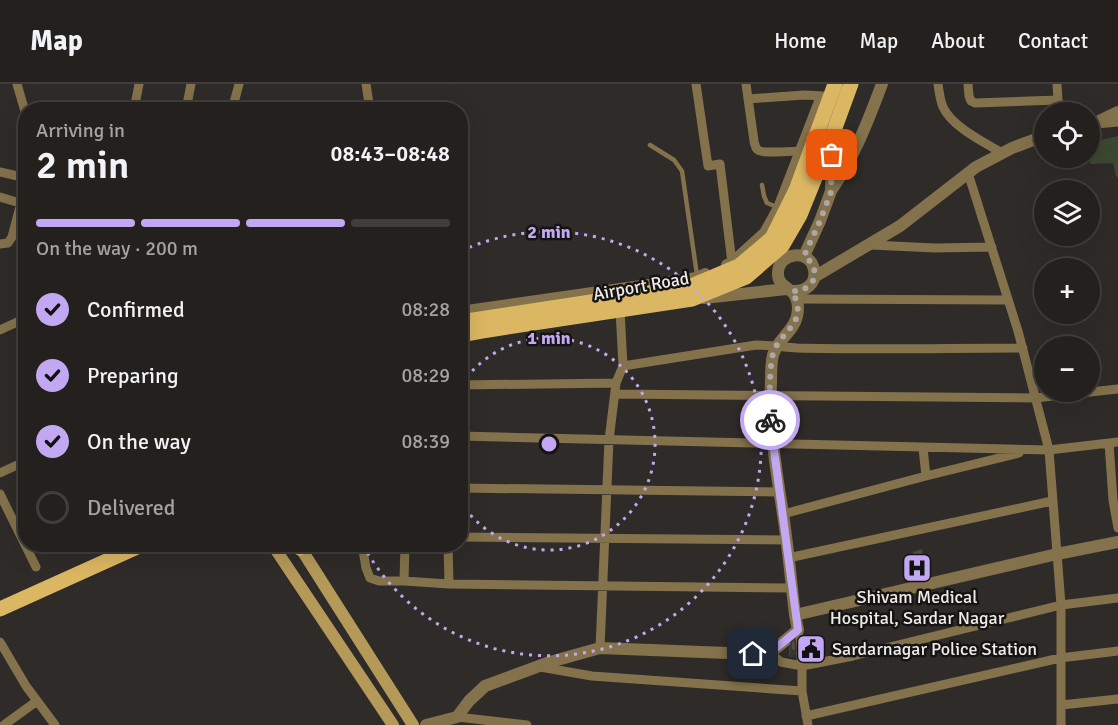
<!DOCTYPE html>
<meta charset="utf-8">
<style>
body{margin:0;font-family:Signika,sans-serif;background:#2f2d2b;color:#f1f3f6;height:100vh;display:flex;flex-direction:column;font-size:22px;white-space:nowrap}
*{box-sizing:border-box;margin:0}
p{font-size:20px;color:#a3a3a4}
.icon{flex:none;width:33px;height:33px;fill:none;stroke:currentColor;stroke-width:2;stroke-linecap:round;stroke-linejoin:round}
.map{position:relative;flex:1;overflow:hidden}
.side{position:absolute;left:18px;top:18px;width:450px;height:450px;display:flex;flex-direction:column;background:#23201e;border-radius:24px;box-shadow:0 6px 24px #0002,0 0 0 2px #403e3c}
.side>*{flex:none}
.tools{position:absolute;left:1034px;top:18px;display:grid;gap:12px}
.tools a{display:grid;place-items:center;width:66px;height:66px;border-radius:50%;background:#23201e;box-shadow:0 6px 24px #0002,0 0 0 2px #403e3c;font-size:30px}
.pin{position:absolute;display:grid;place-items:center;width:51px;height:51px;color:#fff;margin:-26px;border-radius:12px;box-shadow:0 3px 9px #0006}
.courier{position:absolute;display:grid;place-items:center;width:60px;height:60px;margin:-30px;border:4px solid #c2a8f2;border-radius:50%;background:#fff;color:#222;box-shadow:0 2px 8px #0007}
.summary em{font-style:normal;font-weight:600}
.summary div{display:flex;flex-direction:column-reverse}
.summary{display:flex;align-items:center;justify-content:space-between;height:102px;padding:0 18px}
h1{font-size:39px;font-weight:600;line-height:45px}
.bar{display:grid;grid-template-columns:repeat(4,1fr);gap:9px 6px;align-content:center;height:72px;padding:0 18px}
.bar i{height:8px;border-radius:4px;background:#403e3c}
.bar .selected{background:#c2a8f2}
.bar p{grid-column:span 4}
ol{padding:0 18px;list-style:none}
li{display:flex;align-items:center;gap:18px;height:66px}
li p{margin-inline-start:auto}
li .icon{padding:6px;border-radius:50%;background:#c2a8f2;color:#111;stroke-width:4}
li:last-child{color:#a3a3a4}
li i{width:33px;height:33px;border:3px solid #403e3c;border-radius:50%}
header{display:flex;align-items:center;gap:36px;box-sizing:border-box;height:84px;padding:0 30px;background:#23201e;border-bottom:2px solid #403e3c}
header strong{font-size:28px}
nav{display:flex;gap:33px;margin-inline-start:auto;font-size:21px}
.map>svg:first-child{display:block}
.green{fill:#3c482f}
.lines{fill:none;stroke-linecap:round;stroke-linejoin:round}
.service{stroke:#83724b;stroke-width:4.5}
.minor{stroke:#83724b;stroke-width:9}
.tertiary{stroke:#83724b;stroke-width:12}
.secondary{stroke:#b59959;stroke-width:12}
.primary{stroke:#dcb763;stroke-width:15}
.wall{fill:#464040}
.shaded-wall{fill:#393434}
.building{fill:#514b4a;stroke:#393434;stroke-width:1.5}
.done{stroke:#aba8a5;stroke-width:6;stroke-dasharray:0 10.8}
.route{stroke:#c2a8f2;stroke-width:8}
.ring{fill:none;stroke:#c2a8f2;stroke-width:3;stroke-dasharray:3 6}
.labels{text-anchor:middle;stroke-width:5;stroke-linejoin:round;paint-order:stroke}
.street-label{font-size:18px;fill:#eeebe9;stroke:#161412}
.poi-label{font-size:18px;fill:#eeebe9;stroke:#161412}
.centre{fill:#c2a8f2;stroke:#161412;stroke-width:3}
.ring-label{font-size:18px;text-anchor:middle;font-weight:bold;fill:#c2a8f2;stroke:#161412;stroke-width:5;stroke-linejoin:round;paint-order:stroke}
</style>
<header>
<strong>Map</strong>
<nav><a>Home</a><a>Map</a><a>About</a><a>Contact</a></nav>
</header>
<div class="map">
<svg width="1118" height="641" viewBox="0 0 1118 641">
<rect width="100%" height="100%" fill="#2f2b28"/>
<path class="green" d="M 1118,52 L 1118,94 L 1116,92 L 1113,79 L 1090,80 L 1092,58 Z"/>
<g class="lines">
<path class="service" d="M 650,61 L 674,76 L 682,87 L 697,191
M 762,101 L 764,112 L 767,119 L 777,123"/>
<path class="minor" d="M 17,0 L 26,31
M 366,0 L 370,26
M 696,0 L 708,82 L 720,80 L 732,179
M 746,0 L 754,57 C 755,61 755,64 758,66 C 763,70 794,67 802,67
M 938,0 C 939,7 940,16 943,23 C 952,43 984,58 1002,69
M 968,0 L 969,12 L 971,17 L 975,19 L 1058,16
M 1057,0 L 1058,16 L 1063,28
M 748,15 L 804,11 L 823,12
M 134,26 L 139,0
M 186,26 L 191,0
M 232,26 L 239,0
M 1097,40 L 1118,38
M 0,88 L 26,94
M 968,89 L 1018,247 L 1049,366 L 1061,521 L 1061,641
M 0,113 L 20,119
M 0,160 L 8,159 L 12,153 L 26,100
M 871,161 L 935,164 L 992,163
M 796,215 L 1008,216
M 0,246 L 26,234
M 623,282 L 756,261 C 770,261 783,263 797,264 C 872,266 948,264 1023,264
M 460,301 L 616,299
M 616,310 L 1035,314 L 1118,305
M 460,352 L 1049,366 L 1118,358
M 1109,359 L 1113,416 L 1118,444
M 923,364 L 926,392
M 0,389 L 26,377
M 460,404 L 779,408
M 0,410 L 36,483
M 783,430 L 926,392 L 1019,369
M 460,453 L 786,456
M 362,460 L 366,484 L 370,494 L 379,497 L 404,497 L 405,460
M 448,460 L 449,500 L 792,504
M 788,474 L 1052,417
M 404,497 L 449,500
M 798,546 L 802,582 L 802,607 L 808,641
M 0,558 L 26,602 L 55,641
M 600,564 L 609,356 L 616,299 L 623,282 L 620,226
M 770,569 L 781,578 L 802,582 L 853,572 L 1061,521 L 1118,514
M 540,583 L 592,592 L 802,607
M 1061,621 L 1118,615
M 806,632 L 1060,574 L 1118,567
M 457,633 L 527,641
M 4,641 L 37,617"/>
<path class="tertiary" d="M 1089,42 L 1118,28
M 831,107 C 855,71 867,40 882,0
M 804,172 L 820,137 L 831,107 L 832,56
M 727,181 L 732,179 L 765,149 L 779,124 L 821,15
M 814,193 L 900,142 L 976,83 L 1012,64 L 1044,52
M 792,207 C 805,208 817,200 814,186 C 811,164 777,168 778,190 C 778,199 785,202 791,207 C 798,212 799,224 797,232 C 794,247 777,256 773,271 C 771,279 771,290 771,298 C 769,343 776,386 783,430 C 788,463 791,497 795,531
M 704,214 L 786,205
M 460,228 L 697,194 L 705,190
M 426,641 L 457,633 L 469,617 L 485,602 L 550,578 L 600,564 L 753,570 L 770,569 L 798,546 L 795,531 L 1057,470 L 1118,458"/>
<path class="secondary" d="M 272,460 L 393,641
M 298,460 L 413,641"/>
<path class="primary" d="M 460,238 L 689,203 L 739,182 L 772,154 L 796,106 L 835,0
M 460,251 L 482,247 L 692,215 L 746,193 L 782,162 L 800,131 L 832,52 L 851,0
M 299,460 L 300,464
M 0,525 L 144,460"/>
</g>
<path class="wall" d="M 912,468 L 924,492 L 915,494 L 910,474 Z
M 791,558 L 796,567 L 794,573 L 789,573 L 789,564 Z"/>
<path class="shaded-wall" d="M 926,486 L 924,492 L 915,494 L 917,488 Z
M 791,566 L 796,567 L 794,573 L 789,573 Z"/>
<path class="building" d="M 922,465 L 926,486 L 917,488 L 912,468 Z
M 795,555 L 796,567 L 791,566 L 791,558 Z"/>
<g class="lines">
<path class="done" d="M 770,336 C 770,315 769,294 772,274 C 777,246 811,242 792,207 C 815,208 823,185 804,172 L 820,137 L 831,108 L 832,71"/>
<path class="route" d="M 753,570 L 770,569 L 798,546 L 770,336"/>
</g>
<g class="ring">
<path d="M461 301A106 106 0 1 1 461 419"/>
<path d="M461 167A212 212 0 1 1 363 461"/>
</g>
<defs>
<g id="hospital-square" transform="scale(1.5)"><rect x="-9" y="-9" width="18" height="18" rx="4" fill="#c2a8f2" stroke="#161412"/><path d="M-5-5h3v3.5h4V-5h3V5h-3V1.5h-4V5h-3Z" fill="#111"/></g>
<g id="civic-square" transform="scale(1.5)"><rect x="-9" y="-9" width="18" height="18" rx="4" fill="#c2a8f2" stroke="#161412"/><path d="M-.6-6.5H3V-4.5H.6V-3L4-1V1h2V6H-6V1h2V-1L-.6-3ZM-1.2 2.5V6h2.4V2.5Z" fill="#111"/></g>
</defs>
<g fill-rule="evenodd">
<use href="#hospital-square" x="917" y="484"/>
<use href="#civic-square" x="811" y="565"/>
</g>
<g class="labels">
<g class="street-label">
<text transform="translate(641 202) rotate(-10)" y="6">Airport Road</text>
</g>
<g class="poi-label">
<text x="917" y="519">Shivam Medical<tspan x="917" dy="21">Hospital, Sardar Nagar</tspan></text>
<text x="832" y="571" text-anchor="start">Sardarnagar Police Station</text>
</g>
</g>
<circle cx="549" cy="360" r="9" class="centre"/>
<g class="ring-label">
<text x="549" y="154">2 min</text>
<text x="549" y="260">1 min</text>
</g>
</svg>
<div class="tools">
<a><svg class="icon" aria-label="locate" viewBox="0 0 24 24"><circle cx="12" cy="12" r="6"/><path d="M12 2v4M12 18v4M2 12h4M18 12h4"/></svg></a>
<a><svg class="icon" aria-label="layers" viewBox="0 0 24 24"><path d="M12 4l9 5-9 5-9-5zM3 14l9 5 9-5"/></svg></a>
<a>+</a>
<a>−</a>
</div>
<div class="pin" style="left:832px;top:71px;background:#ea580c"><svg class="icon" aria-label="bag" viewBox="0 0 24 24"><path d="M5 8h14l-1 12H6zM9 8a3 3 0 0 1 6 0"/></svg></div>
<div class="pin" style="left:753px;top:570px;background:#1f2937"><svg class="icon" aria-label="home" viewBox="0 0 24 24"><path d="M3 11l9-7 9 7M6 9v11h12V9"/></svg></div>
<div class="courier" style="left:770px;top:336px"><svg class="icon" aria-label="bike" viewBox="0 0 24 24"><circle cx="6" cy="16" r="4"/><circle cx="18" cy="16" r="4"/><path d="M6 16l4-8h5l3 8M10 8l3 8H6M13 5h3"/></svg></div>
<section class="side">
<div class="summary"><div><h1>2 min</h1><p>Arriving in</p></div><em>08:43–08:48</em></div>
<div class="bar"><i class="selected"></i><i class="selected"></i><i class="selected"></i><i></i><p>On the way · 200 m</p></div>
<ol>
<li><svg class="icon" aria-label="check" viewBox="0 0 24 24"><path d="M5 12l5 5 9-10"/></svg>Confirmed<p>08:28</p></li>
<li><svg class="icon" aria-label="check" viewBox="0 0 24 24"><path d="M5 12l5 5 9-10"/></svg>Preparing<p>08:29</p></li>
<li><svg class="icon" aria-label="check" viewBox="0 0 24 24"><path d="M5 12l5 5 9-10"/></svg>On the way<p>08:39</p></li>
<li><i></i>Delivered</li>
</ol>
</section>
</div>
